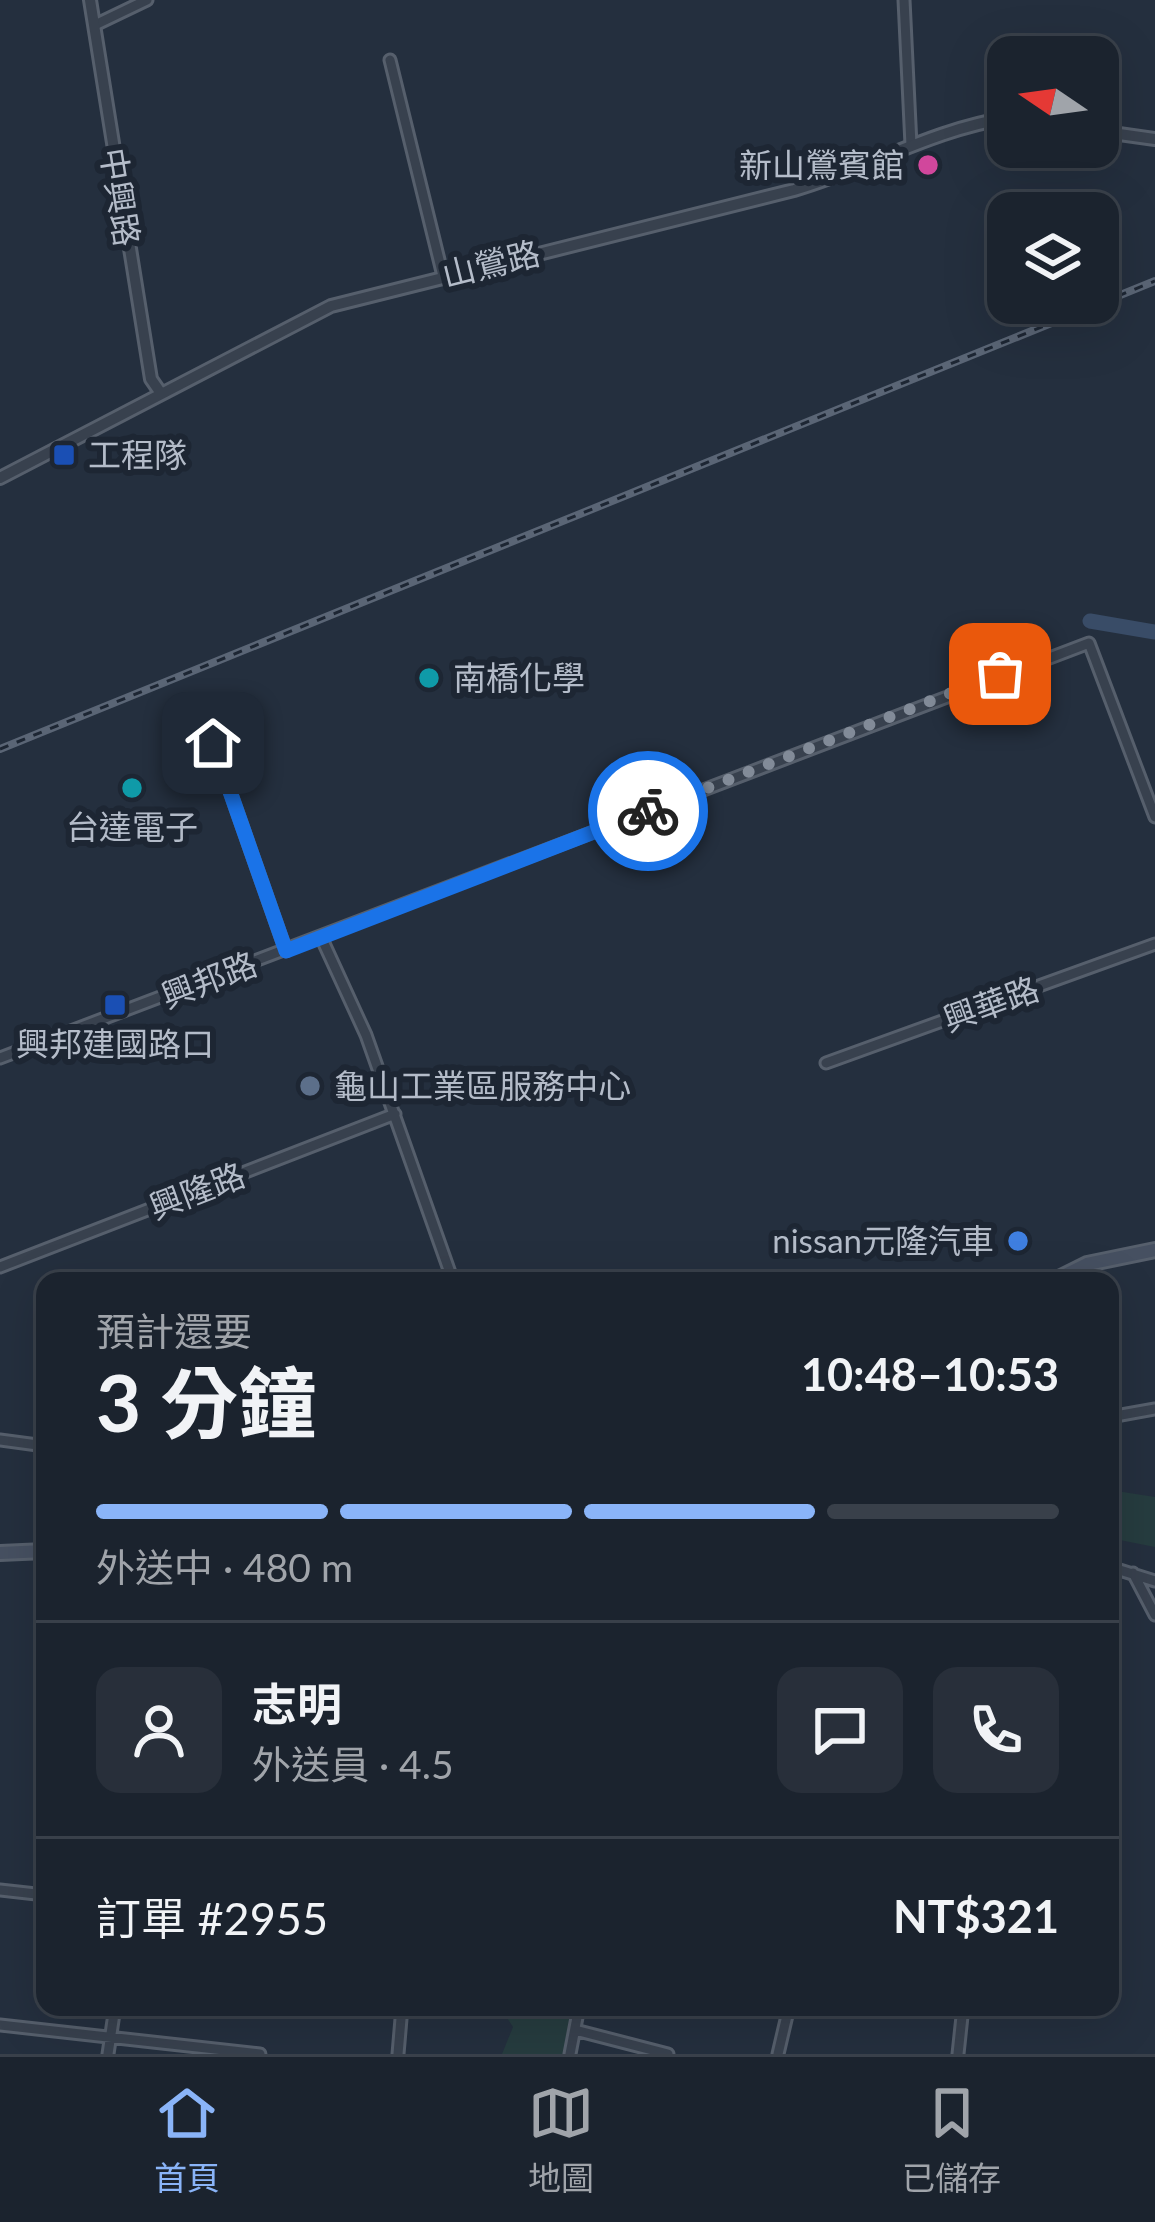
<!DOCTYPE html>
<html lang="zh-TW">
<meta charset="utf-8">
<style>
body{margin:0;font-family:Lato,"Noto Sans TC",sans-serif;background:#282f3a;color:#f1f3f6;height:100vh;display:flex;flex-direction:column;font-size:45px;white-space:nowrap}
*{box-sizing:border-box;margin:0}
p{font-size:39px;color:#a0a4aa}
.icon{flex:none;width:66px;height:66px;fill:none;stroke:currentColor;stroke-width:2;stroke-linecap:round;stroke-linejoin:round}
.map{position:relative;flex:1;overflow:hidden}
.panel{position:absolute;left:36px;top:1272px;width:1083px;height:744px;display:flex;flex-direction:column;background:#1b232e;border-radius:24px;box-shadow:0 12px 48px #0002,0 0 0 3px #39404a}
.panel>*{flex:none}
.needle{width:78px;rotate:283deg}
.buttons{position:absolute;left:987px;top:36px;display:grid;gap:24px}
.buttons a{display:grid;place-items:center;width:132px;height:132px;border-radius:24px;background:#1b232e;box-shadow:0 12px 48px #0002,0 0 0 3px #39404a;font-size:60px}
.pin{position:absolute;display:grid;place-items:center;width:102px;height:102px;color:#fff;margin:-51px;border-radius:24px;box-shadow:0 6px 18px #0006}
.courier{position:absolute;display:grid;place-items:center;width:120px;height:120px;margin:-60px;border:9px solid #1a73e8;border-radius:50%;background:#fff;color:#222;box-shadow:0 3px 15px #0007}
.head em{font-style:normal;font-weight:700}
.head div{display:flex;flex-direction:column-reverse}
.head{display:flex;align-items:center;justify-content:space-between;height:204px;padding:0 60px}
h1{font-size:78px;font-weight:700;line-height:90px}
.bar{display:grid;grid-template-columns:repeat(4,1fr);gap:18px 12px;align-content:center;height:144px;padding:0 60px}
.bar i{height:15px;border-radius:9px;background:#39404a}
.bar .current{background:#8ab4f8}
.bar p{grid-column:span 4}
.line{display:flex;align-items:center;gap:30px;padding:0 60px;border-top:3px solid #39404a}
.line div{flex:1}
.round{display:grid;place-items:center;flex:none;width:126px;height:126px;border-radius:24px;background:#282f3a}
.menu{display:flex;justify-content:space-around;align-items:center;height:168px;border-top:3px solid #39404a;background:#1b232e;font-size:33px;color:#a0a4aa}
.menu a{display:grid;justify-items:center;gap:6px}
.menu .current{color:#8ab4f8}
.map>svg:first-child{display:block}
.green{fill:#263c3f}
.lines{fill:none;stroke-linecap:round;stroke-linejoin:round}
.river{stroke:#394c67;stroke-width:15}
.minor-casing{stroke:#565f6c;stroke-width:15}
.tertiary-casing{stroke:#565f6c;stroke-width:16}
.secondary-casing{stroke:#565f6c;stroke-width:18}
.minor{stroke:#38414e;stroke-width:9}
.tertiary{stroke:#38414e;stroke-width:10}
.secondary{stroke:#465061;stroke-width:12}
.rail-casing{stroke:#5a6575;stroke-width:8}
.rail{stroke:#1d2633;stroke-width:3;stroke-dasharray:9;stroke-linecap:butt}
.done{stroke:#828b98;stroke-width:12;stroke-dasharray:0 21.6}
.route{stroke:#1a73e8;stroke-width:15}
.hotel-dot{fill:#d1479c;stroke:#1d2633;stroke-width:4.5}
.transit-dot{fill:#1a4fb4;stroke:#1d2633;stroke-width:4.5}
.culture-dot{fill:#0f9aa8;stroke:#1d2633;stroke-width:4.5}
.service-dot{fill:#5c6f8a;stroke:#1d2633;stroke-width:4.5}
.shop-dot{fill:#3f7fe0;stroke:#1d2633;stroke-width:4.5}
.labels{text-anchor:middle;stroke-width:12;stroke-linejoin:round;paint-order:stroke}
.poi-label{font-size:33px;fill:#b4bcc9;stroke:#1d2633;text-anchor:start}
.street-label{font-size:33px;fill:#b4bcc9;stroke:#1d2633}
</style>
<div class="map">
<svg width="1155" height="2054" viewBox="0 0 1155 2054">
<rect width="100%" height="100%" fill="#242f3e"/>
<path class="green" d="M 1110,1490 L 1155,1497 L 1155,1547 L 1110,1538 Z
M 500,2007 L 579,2007 L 570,2054 L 502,2054 L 513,2027 Z"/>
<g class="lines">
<path class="river" d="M 1090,621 L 1155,632"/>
<g class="minor-casing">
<path id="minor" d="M 904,0 L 911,145
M 97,24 L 147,0
M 390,60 L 443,276
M 213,743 L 286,951
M 321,937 L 366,1035 L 453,1281
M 0,1058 L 1089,643 L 1155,817
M 826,1063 L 1155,944
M 0,1267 L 395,1114
M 1110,1417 L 1155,1409
M 0,1440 L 45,1446
M 1110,1567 L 1155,1581
M 1133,1573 L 1155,1615
M 0,1890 L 45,1895
M 0,2025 L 260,2054
M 575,2030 L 668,2054
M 108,2054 L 115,2007
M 398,2054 L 402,2007
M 570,2054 L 579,2007
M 778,2054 L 789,2007
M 958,2054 L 963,2007"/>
</g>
<g class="tertiary-casing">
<path id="tertiary" d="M 90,0 L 151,379 L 160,392
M 1098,131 L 1155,139
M 0,478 L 331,306 L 794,190 C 867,169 933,129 1008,118"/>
</g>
<g class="secondary-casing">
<path id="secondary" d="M 1053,1281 L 1087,1264 L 1155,1250
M 0,1553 L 45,1551"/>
</g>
<use href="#minor" class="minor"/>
<use href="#tertiary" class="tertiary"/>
<use href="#secondary" class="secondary"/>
<g class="rail-casing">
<path id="rail" d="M 0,749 L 1155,281"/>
</g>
<use href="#rail" class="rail"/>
</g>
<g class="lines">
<path class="done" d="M 648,811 L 1000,674"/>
<path class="route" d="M 213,743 L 286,951 L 648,811"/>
</g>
<circle class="hotel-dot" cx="928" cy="165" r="12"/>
<g class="transit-dot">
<rect x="52" y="443" width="24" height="24" rx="6"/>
<rect x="103" y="993" width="24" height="24" rx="6"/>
</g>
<g class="culture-dot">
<circle cx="429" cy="678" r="12"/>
<circle cx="132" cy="788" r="12"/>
</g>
<circle class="service-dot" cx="310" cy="1086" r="12"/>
<circle class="shop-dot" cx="1018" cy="1241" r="12"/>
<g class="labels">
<g class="poi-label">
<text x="904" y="177" text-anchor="end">新山鶯賓館</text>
<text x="88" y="467">工程隊</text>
<text x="453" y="690">南橋化學</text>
<text x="132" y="839" text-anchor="middle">台達電子</text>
<text x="115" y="1056" text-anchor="middle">興邦建國路口</text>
<text x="334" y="1098">龜山工業區服務中心</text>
<text x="994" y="1253" text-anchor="end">nissan元隆汽車</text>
</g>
<g class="street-label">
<text transform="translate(120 197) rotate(81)" y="12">中興路</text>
<text transform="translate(491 264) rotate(-14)" y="12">山鶯路</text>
<text transform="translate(209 980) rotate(-21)" y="12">興邦路</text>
<text transform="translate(991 1004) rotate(-20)" y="12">興華路</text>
<text transform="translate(197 1191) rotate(-21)" y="12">興隆路</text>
</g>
</g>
</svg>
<div class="buttons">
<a><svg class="needle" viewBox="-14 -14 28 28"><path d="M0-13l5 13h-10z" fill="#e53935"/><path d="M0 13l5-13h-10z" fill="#a0a4aa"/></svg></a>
<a><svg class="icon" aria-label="layers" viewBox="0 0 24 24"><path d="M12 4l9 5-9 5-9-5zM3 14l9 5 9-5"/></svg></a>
</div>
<div class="pin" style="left:1000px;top:674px;background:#ea580c"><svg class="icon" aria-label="bag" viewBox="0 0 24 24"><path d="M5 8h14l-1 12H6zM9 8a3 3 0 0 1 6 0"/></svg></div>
<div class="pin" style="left:213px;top:743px;background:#1f2937"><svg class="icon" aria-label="home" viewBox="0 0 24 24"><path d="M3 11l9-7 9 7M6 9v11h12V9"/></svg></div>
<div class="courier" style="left:648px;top:811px"><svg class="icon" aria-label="bike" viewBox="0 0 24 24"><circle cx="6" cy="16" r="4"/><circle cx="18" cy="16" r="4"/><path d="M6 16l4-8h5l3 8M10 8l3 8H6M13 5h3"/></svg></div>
<section class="panel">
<div class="head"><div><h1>3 分鐘</h1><p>預計還要</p></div><em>10:48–10:53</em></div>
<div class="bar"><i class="current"></i><i class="current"></i><i class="current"></i><i></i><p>外送中 · 480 m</p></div>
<div class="line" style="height:216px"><a class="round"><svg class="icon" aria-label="person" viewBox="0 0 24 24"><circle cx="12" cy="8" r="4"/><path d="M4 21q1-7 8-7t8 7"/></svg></a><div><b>志明</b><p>外送員 · 4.5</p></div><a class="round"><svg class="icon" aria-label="chat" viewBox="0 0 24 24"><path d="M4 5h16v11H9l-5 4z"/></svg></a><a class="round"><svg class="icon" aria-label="phone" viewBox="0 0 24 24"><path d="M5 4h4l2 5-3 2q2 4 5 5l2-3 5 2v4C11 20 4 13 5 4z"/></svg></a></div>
<div class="line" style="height:156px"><div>訂單 #2955</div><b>NT$321</b></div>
</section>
</div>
<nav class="menu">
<a class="current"><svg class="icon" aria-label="home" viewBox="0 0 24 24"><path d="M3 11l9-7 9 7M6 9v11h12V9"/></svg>首頁</a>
<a><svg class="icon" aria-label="map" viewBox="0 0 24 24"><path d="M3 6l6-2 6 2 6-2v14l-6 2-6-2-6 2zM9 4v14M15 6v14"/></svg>地圖</a>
<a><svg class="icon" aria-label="saved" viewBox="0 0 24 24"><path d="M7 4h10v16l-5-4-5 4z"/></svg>已儲存</a>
</nav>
